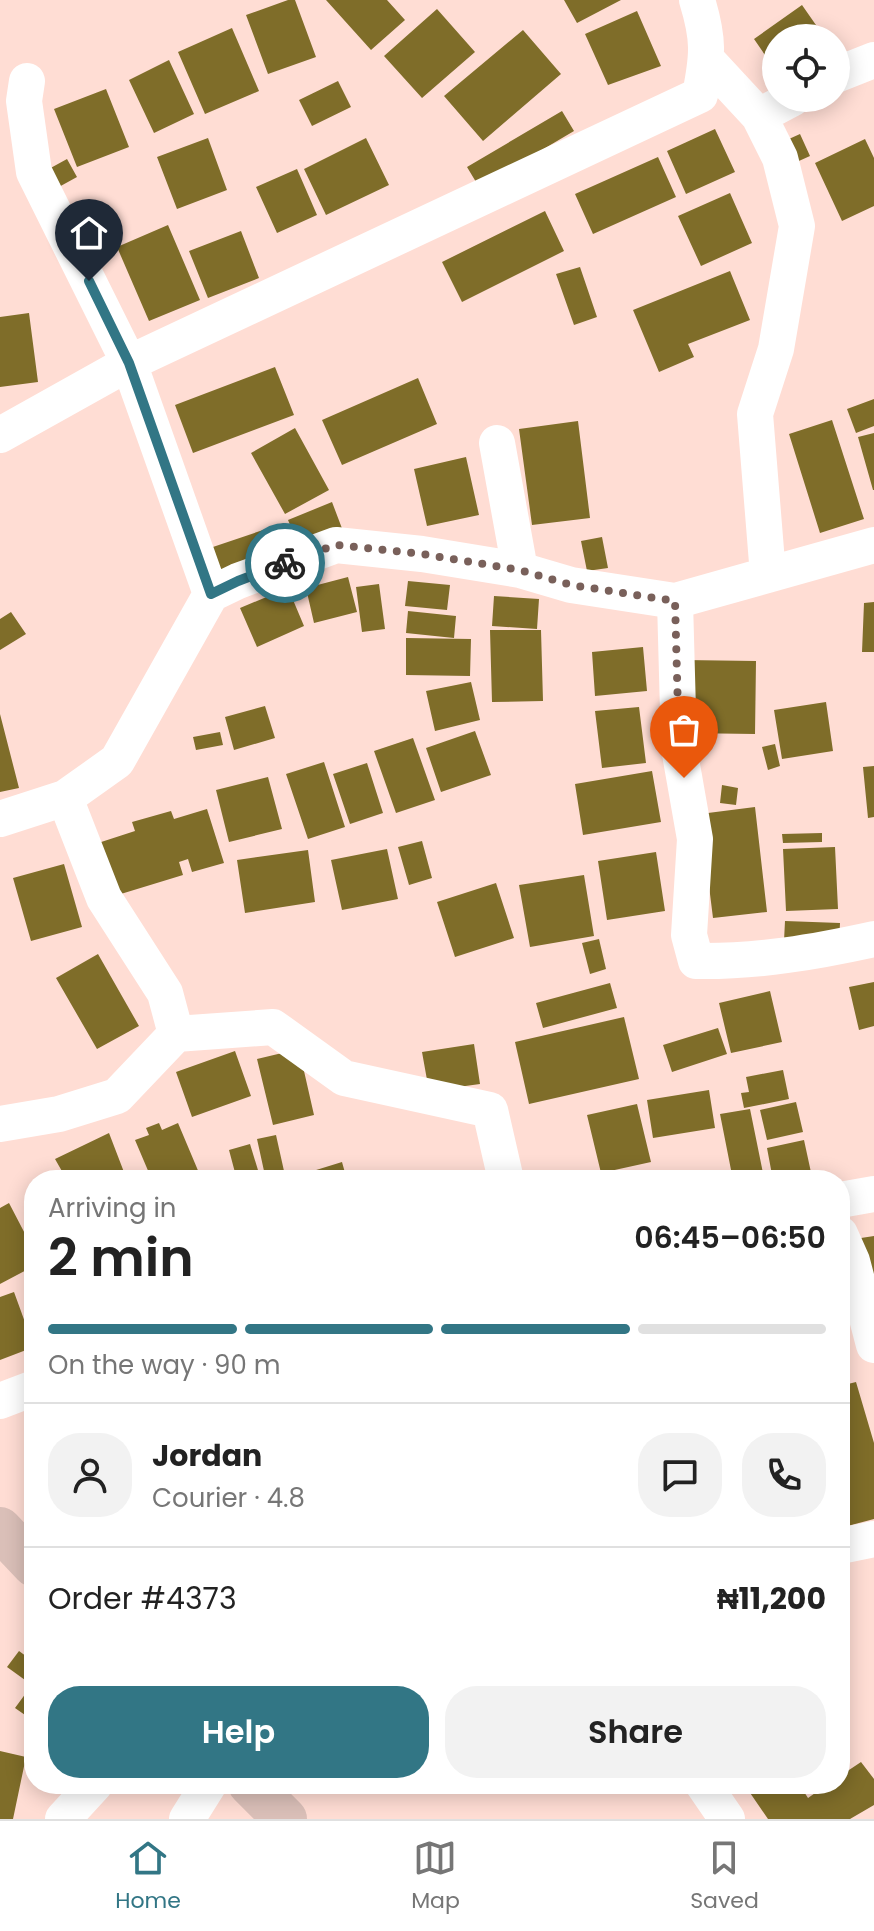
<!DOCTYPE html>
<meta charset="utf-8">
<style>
body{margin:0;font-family:Poppins,sans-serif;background:#f2f2f2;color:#222;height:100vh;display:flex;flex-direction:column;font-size:30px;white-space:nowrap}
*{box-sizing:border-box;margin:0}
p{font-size:26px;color:#767676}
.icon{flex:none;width:44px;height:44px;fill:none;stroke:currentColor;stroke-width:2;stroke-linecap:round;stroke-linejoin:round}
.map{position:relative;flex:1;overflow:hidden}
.sheet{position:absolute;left:24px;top:1170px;width:826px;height:624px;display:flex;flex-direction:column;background:#fff;border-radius:32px;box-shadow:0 4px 20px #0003}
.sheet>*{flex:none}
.controls{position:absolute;left:762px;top:24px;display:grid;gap:16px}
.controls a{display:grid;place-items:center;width:88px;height:88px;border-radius:50%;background:#fff;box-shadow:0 4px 20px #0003;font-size:40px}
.pin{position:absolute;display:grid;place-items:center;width:68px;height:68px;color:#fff;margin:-82px -34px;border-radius:50% 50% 50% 0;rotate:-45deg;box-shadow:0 0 8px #0007}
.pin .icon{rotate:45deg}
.courier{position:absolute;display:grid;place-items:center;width:80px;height:80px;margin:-40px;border:6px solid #327685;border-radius:50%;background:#fff;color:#222;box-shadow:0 2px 10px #0007}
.head em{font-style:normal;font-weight:600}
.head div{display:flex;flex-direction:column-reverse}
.head{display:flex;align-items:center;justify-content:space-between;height:136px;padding:0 24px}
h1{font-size:52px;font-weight:600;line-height:60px}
.bar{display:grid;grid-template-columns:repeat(4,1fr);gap:12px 8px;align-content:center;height:96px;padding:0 24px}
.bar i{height:10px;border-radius:6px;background:#e0e0e0}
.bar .selected{background:#327685}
.bar p{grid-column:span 4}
.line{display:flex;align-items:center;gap:20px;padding:0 24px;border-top:2px solid #e0e0e0}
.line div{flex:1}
.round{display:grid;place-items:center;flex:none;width:84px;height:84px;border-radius:32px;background:#f2f2f2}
.primary-button{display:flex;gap:16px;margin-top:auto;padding:16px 24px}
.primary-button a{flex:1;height:92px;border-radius:32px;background:#327685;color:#fff;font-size:32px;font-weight:600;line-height:92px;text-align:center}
.primary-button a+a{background:#f2f2f2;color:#222}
.menu{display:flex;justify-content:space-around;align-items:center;height:112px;border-top:2px solid #e0e0e0;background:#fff;font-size:22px;color:#767676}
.menu a{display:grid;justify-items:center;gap:4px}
.menu .selected{color:#327685}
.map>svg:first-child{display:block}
.building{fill:#7f6d29}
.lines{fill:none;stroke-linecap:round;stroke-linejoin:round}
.minor{stroke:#fff;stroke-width:36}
.major{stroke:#dabfb8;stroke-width:44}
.done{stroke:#79605a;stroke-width:8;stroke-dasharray:0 14.4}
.route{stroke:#327685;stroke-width:10}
</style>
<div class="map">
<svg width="874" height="1819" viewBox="0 0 874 1819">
<rect width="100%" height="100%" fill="#ffddd4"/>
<path class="building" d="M 288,0 L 295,0 L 316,57 L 268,74 L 246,15 Z
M 326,0 L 387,0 L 405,20 L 371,50 Z
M 564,0 L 621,0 L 577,23 Z
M 802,5 L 825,38 L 776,38 L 776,71 L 754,39 Z
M 437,9 L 475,52 L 422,98 L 384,56 Z
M 637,11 L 661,66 L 608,85 L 585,34 Z
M 232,28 L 259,91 L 205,114 L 178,52 Z
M 523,30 L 561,74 L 483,141 L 444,96 Z
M 169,60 L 194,114 L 154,133 L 129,80 Z
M 338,81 L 351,107 L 312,126 L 299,100 Z
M 106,89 L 129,147 L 77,167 L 54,109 Z
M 562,111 L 574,131 L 479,187 L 467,167 Z
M 715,129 L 735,172 L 686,194 L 667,151 Z
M 800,134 L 810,156 L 790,165 L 780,143 Z
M 208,138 L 227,190 L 177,209 L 157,157 Z
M 366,138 L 389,185 L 326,215 L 304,169 Z
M 865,139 L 874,158 L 874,206 L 842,221 L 815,163 Z
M 658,157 L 676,197 L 593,234 L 575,194 Z
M 67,159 L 77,177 L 57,188 L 47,170 Z
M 297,169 L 317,215 L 277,233 L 256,187 Z
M 730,193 L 752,243 L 701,266 L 678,216 Z
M 545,211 L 564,251 L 462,302 L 442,262 Z
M 168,225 L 200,300 L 149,321 L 117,247 Z
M 241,231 L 259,278 L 208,298 L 189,251 Z
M 580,267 L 597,317 L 574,325 L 556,274 Z
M 730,271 L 750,320 L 688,344 L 694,357 L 659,372 L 633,310 Z
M 29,313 L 38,382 L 0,387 L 0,317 Z
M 275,367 L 294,415 L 193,453 L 175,405 Z
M 418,378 L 437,424 L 342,465 L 322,420 Z
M 874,399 L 874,426 L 856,433 L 847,409 Z
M 832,420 L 864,519 L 820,533 L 789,434 Z
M 578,421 L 590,518 L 532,525 L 519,429 Z
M 295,428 L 329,490 L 285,514 L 251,453 Z
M 874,433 L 874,490 L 873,490 L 858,437 Z
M 466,457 L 479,515 L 427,526 L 414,469 Z
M 332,502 L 343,531 L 300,548 L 288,520 Z
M 284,523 L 292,548 L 209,577 L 201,551 Z
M 602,537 L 608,568 L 587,571 L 581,541 Z
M 348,577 L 357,612 L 314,623 L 306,588 Z
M 408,581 L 450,585 L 447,610 L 405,606 Z
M 379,584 L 385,629 L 362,632 L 356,587 Z
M 288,588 L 304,626 L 257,647 L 240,608 Z
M 494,596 L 539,599 L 537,629 L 492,626 Z
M 874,602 L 874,652 L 862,652 L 864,603 Z
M 408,611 L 456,616 L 454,638 L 406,633 Z
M 11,612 L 26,634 L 0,650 L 0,619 Z
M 490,630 L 541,630 L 543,701 L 492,702 Z
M 406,638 L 471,639 L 470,676 L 406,675 Z
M 643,647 L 647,691 L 595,696 L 592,652 Z
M 684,660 L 756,661 L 755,734 L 684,733 Z
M 471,682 L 480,720 L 435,731 L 426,691 Z
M 826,702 L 833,751 L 782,759 L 774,710 Z
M 265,706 L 275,738 L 234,750 L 225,717 Z
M 639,707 L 646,763 L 602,768 L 595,711 Z
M 0,714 L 19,788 L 0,792 Z
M 475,731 L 491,775 L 441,792 L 426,748 Z
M 220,732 L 223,745 L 196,750 L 193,737 Z
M 413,738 L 435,800 L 396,813 L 374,751 Z
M 775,744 L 780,766 L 768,770 L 762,747 Z
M 324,762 L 345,827 L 308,839 L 286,774 Z
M 367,763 L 383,813 L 350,824 L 333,774 Z
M 874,766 L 874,817 L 868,818 L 863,767 Z
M 652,771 L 661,822 L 583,835 L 575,784 Z
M 268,777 L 282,829 L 229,842 L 216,790 Z
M 722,785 L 738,788 L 736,805 L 720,803 Z
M 755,807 L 767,912 L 713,918 L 700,814 Z
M 207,809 L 224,863 L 192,872 L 188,859 L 179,862 L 183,875 L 111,897 L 95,844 L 135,831 L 132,822 L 171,811 L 174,819 Z
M 822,833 L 822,842 L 783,843 L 782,834 Z
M 422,841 L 432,878 L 409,885 L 398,847 Z
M 835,847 L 838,909 L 786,911 L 783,849 Z
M 387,849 L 398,899 L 342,910 L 331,860 Z
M 308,850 L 315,902 L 245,913 L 237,860 Z
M 656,852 L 665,911 L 607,920 L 598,861 Z
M 64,864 L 82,927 L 31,941 L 13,878 Z
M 584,875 L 594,936 L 530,947 L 519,885 Z
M 496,883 L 514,938 L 455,957 L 437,902 Z
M 785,921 L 840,923 L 839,944 L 784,941 Z
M 599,939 L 606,969 L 590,974 L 582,943 Z
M 98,954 L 139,1026 L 97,1049 L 56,978 Z
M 874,982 L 874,1026 L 859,1030 L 849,987 Z
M 610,983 L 617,1008 L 543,1028 L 536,1003 Z
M 770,991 L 782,1042 L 731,1053 L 719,1003 Z
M 624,1017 L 639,1079 L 529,1104 L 515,1042 Z
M 718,1028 L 727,1054 L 672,1072 L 663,1045 Z
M 474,1044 L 480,1084 L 429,1091 L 422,1052 Z
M 299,1049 L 314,1115 L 273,1125 L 257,1059 Z
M 235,1051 L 251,1096 L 192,1117 L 176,1072 Z
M 783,1070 L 789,1099 L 744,1108 L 741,1093 L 749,1092 L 746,1077 Z
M 709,1090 L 715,1128 L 653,1138 L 647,1100 Z
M 796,1102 L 803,1132 L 767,1140 L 760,1110 Z
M 637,1104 L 651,1162 L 601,1173 L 587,1115 Z
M 750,1109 L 764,1178 L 733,1180 L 720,1114 Z
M 159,1123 L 162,1130 L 178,1123 L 202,1180 L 152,1180 L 135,1140 L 149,1135 L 146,1128 Z
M 109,1133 L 127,1180 L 67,1180 L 55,1159 Z
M 276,1135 L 286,1180 L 266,1180 L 257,1139 Z
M 804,1140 L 812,1177 L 773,1180 L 767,1148 Z
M 250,1144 L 261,1180 L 237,1180 L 229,1150 Z
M 342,1162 L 347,1180 L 301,1180 L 300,1175 Z
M 9,1203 L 34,1251 L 34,1266 L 0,1284 L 0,1208 Z
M 874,1236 L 874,1296 L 861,1238 Z
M 14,1292 L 34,1347 L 0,1360 L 0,1297 Z
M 856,1382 L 874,1443 L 874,1519 L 840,1528 L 840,1386 Z
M 19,1651 L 34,1662 L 34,1667 L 25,1680 L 7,1667 Z
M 26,1693 L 34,1698 L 34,1702 L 25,1715 L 15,1708 Z
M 0,1751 L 26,1757 L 13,1819 L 0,1819 Z
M 861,1762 L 874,1779 L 874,1805 L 850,1819 L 768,1819 L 744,1784 L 799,1784 L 808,1798 L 828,1784 L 840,1784 L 840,1776 Z"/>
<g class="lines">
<path class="minor" d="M 707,60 L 759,116 L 780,158 L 797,226 L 776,349 L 755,414 L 768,575
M 836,75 L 874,60
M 27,81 L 24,101 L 34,172 L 129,363 L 211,594
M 759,116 L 793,98
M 0,435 L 129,363 L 700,95 C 708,55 709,39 697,0
M 497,443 L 520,570
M 675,601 L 679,748 L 695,839 L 689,935 L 696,961 C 757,962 815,952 874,939
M 0,819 L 65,798 L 117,761 L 211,594 L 238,581 L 336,545 L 422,554 L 520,570 L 571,585 L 675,601 L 874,545
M 176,1034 L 273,1027 L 344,1078 L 490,1110 L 506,1180
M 0,1124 L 59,1114 L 117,1096 L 176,1034 L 165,993 L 104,898 L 65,798
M 840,1200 L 874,1194
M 840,1234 L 852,1261 L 874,1345
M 0,1401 L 34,1388
M 840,1546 L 874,1539
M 703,1784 L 727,1819
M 63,1819 L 95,1784
M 187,1819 L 209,1784"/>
<path class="major" d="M 0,1529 L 34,1565
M 250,1784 L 285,1819"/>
</g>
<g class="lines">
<path class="done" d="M 285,563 L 336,545 L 422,554 L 520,570 L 571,585 L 675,601 L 679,748 L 684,778"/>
<path class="route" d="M 89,281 L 129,363 L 211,594 L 238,581 L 285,563"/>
</g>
</svg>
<div class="controls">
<a><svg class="icon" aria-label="locate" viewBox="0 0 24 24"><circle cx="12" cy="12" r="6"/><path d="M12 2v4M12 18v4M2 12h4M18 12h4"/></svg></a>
</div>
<div class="pin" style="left:684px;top:778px;background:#ea580c"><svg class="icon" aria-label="bag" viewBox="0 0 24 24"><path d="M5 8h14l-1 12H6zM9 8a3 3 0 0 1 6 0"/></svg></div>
<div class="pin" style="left:89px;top:281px;background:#1f2937"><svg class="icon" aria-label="home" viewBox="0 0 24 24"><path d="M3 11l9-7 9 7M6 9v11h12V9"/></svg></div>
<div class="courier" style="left:285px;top:563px"><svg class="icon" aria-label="bike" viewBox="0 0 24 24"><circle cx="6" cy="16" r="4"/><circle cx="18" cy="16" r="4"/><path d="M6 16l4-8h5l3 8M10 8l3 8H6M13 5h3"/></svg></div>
<section class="sheet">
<div class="head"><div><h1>2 min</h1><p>Arriving in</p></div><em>06:45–06:50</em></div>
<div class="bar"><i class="selected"></i><i class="selected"></i><i class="selected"></i><i></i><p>On the way · 90 m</p></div>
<div class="line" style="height:144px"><a class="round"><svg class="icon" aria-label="person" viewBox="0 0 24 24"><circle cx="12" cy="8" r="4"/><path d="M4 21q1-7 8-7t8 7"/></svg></a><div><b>Jordan</b><p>Courier · 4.8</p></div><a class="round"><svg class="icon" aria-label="chat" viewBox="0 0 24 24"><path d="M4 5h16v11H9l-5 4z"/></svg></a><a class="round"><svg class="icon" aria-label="phone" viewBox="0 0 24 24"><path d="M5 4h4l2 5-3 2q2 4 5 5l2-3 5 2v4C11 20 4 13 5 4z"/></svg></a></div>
<div class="line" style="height:104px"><div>Order #4373</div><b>₦11,200</b></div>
<div class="primary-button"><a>Help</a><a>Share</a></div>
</section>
</div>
<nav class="menu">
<a class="selected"><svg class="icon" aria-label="home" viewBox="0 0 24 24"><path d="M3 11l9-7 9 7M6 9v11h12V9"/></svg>Home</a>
<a><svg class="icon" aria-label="map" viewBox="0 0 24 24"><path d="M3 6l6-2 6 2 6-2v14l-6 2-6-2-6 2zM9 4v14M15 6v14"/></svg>Map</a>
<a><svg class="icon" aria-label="saved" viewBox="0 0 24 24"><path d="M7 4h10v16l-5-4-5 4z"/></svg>Saved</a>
</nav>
